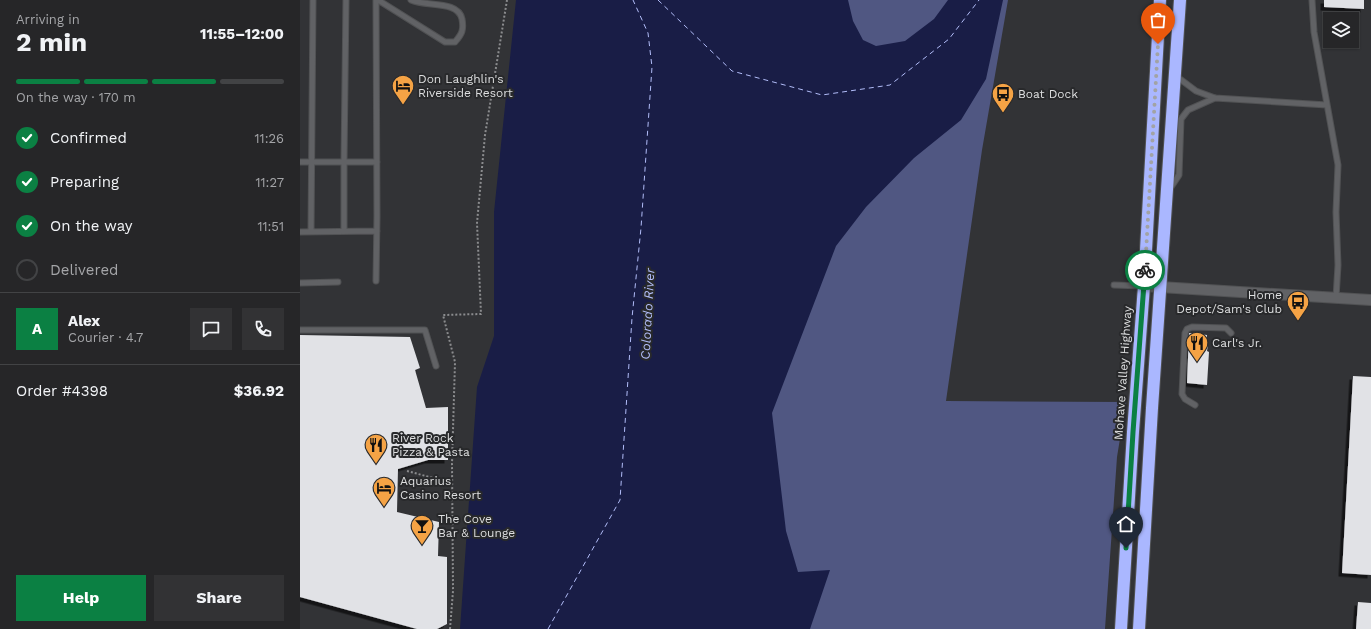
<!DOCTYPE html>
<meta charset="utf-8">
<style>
body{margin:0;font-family:"Work Sans",sans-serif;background:#323234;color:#f1f3f6;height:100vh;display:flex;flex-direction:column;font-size:15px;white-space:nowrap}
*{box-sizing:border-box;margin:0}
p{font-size:13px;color:#a4a5a8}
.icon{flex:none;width:22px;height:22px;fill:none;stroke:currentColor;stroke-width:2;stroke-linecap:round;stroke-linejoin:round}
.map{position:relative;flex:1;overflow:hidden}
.drawer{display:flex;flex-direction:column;background:#262628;width:300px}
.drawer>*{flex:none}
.controls{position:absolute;left:1023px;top:12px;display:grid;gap:8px}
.controls a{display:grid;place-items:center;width:36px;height:36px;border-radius:0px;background:#262628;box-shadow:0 1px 3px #0004,0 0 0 1px #424345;font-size:20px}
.pin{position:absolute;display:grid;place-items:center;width:34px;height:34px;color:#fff;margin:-41px -17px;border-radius:50% 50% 50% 0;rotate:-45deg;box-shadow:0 0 4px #0007}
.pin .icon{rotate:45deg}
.courier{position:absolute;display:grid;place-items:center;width:40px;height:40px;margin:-20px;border:3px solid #0b8043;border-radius:50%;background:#fff;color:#222;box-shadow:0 1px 5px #0007}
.head em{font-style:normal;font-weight:700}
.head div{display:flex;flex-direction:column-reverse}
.head{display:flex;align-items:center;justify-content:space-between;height:68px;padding:0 16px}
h1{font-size:26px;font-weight:700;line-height:30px}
.bar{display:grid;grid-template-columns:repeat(4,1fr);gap:6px 4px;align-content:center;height:48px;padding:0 16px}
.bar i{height:5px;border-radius:3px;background:#424345}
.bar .on{background:#0b8043}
.bar p{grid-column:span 4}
.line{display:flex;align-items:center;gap:10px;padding:0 16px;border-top:1px solid #424345}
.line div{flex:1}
.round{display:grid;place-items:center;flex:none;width:42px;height:42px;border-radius:0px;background:#323234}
ol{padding:0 16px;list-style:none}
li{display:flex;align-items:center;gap:12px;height:44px}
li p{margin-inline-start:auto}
li .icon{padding:4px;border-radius:50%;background:#0b8043;color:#fff;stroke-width:4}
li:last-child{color:#a4a5a8}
li i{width:22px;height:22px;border:2px solid #424345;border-radius:50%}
.cta{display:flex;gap:8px;margin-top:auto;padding:8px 16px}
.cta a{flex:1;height:46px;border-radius:0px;background:#0b8043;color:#fff;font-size:16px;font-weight:700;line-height:46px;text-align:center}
.cta a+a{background:#323234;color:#f1f3f6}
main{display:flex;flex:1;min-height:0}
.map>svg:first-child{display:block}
.green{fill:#505782}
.water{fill:#191d46}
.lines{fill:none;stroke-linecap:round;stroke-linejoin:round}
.ferry{stroke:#b2bdf9;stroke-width:1;stroke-dasharray:5 4;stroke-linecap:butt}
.building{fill:#e1e2e6;filter:url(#shadow)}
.lane-casing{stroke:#515254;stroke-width:7}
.street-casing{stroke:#515254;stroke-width:12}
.highway-casing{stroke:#515254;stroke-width:14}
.path{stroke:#8b8c8e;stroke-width:2;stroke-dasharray:2 2;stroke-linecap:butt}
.lane{stroke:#616265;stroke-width:5}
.street{stroke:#616265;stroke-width:10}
.highway{stroke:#aab7ff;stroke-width:12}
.done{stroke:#a2a3a4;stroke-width:4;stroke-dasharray:0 7.2}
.route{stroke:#0b8043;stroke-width:5}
.labels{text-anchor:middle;stroke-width:4;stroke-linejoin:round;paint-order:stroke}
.poi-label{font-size:12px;fill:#dedfe0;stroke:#28292b;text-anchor:start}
.street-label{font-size:12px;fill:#dedfe0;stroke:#28292b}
.water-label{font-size:13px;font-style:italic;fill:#b2bdf9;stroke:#28292b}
</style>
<main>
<section class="drawer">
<div class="head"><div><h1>2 min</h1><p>Arriving in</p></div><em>11:55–12:00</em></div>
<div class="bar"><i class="on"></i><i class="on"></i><i class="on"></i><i></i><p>On the way · 170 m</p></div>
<ol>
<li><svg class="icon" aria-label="check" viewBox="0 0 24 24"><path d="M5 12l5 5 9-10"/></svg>Confirmed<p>11:26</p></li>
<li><svg class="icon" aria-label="check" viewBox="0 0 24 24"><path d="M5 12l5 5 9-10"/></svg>Preparing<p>11:27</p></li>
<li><svg class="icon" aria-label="check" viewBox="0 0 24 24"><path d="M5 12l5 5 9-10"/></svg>On the way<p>11:51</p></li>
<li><i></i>Delivered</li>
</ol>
<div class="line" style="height:72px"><b class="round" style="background:#0b8043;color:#fff">A</b><div><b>Alex</b><p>Courier · 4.7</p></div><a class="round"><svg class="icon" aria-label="chat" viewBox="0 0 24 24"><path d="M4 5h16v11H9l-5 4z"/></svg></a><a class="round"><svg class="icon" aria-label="phone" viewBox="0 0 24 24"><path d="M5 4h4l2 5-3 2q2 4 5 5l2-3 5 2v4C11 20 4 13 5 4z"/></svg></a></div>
<div class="line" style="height:52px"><div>Order #4398</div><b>$36.92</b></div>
<div class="cta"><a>Help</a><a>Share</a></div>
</section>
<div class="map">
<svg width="1071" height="629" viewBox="0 0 1071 629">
<defs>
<filter id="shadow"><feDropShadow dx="-3.5" dy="3.5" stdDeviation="0" flood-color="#0009"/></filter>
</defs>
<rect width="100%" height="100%" fill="#323336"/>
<path class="green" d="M 475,0 L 708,0 L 682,150 L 646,401 L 826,402 L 817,457 L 805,629 L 435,629 Z"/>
<path class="water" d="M 216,0 L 548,0 L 553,21 L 563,40 L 576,46 L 605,41 L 634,19 L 648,0 L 703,0 L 686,79 L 661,120 L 614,158 L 566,207 L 536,246 L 472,413 L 486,531 L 498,572 L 530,570 L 510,629 L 160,629 L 177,387 L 194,336 L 194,212 Z"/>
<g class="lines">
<path class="ferry" d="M 358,0 L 432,71 L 522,95 L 590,85 L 649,39 L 679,0
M 248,629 L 320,500 L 332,318 L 341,228 L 352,67 L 348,33 L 333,0"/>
</g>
<path class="building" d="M 1024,0 L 1064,0 L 1064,9 L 1024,7 Z
M 889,333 L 907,335 L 906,345 L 908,345 L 907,351 L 909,352 L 907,385 L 887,383 Z
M 0,335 L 110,337 L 120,368 L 115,370 L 126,408 L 148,407 L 148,460 L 128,460 L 98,469 L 97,512 L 139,522 L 138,556 L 147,557 L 147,624 L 137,629 L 117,629 L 0,597 Z
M 1053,376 L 1071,377 L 1071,575 L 1042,573 Z
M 1058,602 L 1071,603 L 1071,629 L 1056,629 Z"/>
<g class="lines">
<g class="lane-casing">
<path id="lane" d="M 78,0 L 145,42 L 155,42 C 162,34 164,30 162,19 C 158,0 126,7 111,0
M 1012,0 L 1014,32 L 1038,165 L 1036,212 L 1038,265 L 1036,298
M 876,76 L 896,91 L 915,98 L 1027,105
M 0,162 L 77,162
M 871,187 L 879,175 L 881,119 L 888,110 L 915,98
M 44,231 L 44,162 L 46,0
M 0,232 L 77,231
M 11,232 L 13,0
M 76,281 L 77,216 L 76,0
M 0,283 L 38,282
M 814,285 L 843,286
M 0,330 L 125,330 L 136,366
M 895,405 L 885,399 L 882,394 L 885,333 L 887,329 L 892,327 L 926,328 L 931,333"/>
</g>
<g class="street-casing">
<path id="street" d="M 844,286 L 1071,300"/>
</g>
<g class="highway-casing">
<path id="highway" d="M 821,629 L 833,432 L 844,286 L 860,0
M 839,629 L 852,408 L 880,0"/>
</g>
<path class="path" d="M 107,471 L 152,483
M 150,629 L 153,591 L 152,464 L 155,362 L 143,315 L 181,314 L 177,223 L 185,135 L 207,0"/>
<use href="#lane" class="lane"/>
<use href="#street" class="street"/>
<use href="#highway" class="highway"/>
</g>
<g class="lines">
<path class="done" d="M 845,270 L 858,44"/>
<path class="route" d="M 826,548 L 833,432 L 845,270"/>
</g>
<defs>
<g id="hotel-pin" transform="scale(1.15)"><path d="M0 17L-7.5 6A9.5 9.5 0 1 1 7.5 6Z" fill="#f5a345" stroke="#28292b"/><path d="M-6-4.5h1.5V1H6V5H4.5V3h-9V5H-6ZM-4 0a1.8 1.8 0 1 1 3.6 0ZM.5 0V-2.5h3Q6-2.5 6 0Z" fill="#111"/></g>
<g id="bus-pin" transform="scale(1.15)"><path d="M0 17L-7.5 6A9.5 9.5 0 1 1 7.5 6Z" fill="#f5a345" stroke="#28292b"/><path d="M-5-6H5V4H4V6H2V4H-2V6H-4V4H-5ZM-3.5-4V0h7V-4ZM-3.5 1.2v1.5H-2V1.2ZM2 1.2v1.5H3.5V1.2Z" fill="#111"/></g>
<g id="restaurant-pin" transform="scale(1.15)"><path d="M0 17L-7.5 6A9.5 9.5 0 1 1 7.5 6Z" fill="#f5a345" stroke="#28292b"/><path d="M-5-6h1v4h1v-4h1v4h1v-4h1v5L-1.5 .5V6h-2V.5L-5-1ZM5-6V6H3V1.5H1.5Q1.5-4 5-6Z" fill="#111"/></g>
<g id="bar-pin" transform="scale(1.15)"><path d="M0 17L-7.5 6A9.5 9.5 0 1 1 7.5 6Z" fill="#f5a345" stroke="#28292b"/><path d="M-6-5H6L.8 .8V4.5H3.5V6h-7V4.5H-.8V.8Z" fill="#111"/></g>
</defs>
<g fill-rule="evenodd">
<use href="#hotel-pin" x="103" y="86"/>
<use href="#bus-pin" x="703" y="94"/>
<use href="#bus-pin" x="998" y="302"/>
<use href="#restaurant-pin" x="897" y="343"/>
<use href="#restaurant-pin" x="76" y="445"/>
<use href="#hotel-pin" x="84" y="488"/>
<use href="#bar-pin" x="122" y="526"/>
</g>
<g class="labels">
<g class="poi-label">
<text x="118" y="83">Don Laughlin's<tspan x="118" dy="14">Riverside Resort</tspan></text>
<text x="718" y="98">Boat Dock</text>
<text x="982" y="299" text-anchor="end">Home<tspan x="982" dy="14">Depot/Sam's Club</tspan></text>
<text x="912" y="347">Carl's Jr.</text>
<text x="92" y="442">River Rock<tspan x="92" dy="14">Pizza &amp; Pasta</tspan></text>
<text x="100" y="485">Aquarius<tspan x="100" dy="14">Casino Resort</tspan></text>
<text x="138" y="523">The Cove<tspan x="138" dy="14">Bar &amp; Lounge</tspan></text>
</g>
<g class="street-label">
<text transform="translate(823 373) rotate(-86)" y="4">Mohave Valley Highway</text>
</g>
<g class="water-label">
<text transform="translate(347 314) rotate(-87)" y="5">Colorado River</text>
</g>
</g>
</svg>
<div class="controls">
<a><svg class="icon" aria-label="layers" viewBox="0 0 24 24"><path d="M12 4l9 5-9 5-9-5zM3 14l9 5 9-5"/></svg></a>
</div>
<div class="pin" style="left:858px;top:44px;background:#ea580c"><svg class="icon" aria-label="bag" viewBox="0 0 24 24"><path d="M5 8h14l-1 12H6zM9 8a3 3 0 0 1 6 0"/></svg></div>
<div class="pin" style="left:826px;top:548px;background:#1f2937"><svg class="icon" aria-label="home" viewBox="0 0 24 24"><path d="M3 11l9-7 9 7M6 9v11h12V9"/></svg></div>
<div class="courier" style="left:845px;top:270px"><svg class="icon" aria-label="bike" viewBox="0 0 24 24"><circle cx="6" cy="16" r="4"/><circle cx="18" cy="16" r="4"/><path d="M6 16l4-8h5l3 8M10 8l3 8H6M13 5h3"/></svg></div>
</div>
</main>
